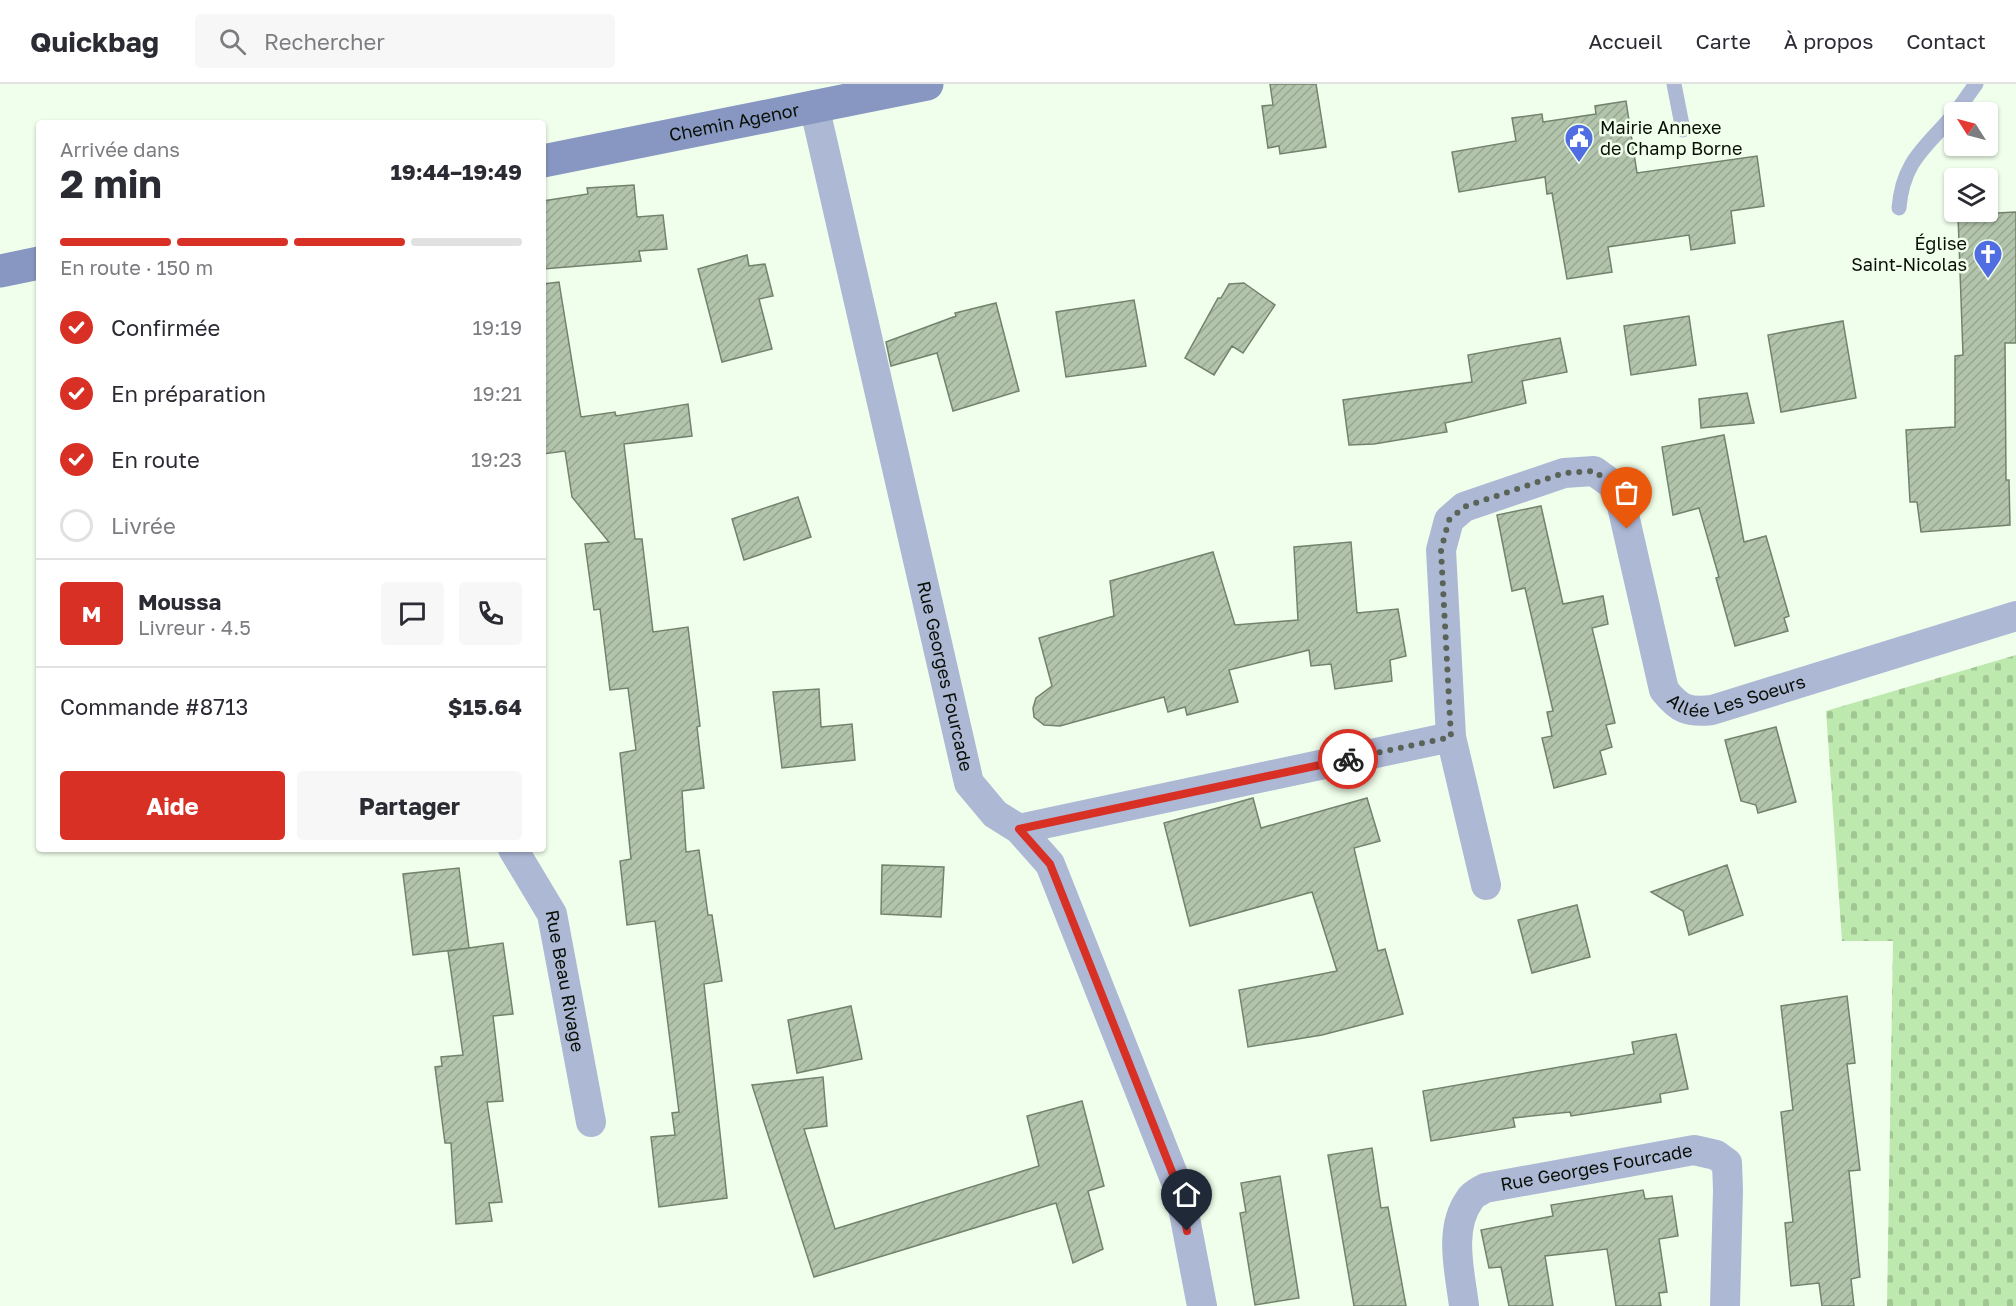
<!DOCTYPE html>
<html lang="fr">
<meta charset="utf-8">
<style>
body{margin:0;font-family:"Golos Text",sans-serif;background:#f7f7f7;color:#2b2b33;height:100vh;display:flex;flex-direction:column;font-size:22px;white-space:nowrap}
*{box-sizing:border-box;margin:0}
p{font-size:20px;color:#7c7c81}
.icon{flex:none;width:33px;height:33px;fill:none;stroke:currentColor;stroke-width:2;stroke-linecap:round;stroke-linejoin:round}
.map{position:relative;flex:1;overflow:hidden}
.sheet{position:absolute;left:36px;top:36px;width:510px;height:732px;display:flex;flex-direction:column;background:#fff;border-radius:6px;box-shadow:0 2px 4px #0004}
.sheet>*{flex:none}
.needle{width:39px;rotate:306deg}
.tools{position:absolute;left:1944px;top:18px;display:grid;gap:12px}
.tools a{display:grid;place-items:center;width:54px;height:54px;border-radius:6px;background:#fff;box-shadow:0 2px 4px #0004;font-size:30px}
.pin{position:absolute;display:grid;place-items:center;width:51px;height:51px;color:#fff;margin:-62px -26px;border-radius:50% 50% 50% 0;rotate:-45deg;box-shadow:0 0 6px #0007}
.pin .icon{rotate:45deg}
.courier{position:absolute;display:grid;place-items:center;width:60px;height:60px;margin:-30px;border:4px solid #d93025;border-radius:50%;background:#fff;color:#222;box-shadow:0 2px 8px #0007}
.headline em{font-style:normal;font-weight:700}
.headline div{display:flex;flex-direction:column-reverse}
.headline{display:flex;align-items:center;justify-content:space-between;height:102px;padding:0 24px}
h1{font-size:39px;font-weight:700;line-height:45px}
.bar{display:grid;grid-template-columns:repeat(4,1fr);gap:9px 6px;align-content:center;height:72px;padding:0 24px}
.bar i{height:8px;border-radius:4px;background:#e1e1e2}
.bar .current{background:#d93025}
.bar p{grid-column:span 4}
.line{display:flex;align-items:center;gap:15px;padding:0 24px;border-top:2px solid #e1e1e2}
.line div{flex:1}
.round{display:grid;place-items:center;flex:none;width:63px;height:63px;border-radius:6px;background:#f7f7f7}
ol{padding:0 24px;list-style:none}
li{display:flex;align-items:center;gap:18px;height:66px}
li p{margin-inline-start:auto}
li .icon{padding:6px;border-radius:50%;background:#d93025;color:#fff;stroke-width:4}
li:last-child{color:#7c7c81}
li i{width:33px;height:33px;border:3px solid #e1e1e2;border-radius:50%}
.action{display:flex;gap:12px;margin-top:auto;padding:12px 24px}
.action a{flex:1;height:69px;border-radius:6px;background:#d93025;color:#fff;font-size:24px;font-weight:700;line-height:69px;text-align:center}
.action a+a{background:#f7f7f7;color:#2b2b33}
header{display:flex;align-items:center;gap:36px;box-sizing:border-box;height:84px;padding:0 30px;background:#fff;border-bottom:2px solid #e1e1e2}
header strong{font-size:28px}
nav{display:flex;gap:33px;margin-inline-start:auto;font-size:21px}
.search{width:420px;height:54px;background:#f7f7f7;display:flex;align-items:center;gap:15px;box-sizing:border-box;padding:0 21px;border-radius:6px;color:#7c7c81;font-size:22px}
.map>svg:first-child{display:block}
.cemetery{fill:url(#cemetery-stones)}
.building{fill:url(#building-hatch);stroke:#72836d;stroke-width:1.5}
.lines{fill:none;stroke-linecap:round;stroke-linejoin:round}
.lane{stroke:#adb8d5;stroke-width:15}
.street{stroke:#adb8d5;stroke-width:30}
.secondary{stroke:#8897c2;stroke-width:33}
.done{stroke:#5a6357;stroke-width:6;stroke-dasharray:0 10.8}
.route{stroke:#d93025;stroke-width:8}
.labels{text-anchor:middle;stroke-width:5;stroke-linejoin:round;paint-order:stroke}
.street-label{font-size:18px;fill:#090f07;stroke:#f0ffeb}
.poi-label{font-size:18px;fill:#090f07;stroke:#f0ffeb;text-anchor:start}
</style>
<header>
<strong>Quickbag</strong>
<div class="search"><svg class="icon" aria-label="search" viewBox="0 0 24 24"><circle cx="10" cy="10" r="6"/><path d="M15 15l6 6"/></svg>Rechercher</div>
<nav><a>Accueil</a><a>Carte</a><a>À propos</a><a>Contact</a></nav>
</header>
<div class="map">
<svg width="2016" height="1222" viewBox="0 0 2016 1222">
<defs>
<pattern id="cemetery-stones" width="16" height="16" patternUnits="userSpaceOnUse" patternTransform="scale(1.5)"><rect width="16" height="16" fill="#bde8ae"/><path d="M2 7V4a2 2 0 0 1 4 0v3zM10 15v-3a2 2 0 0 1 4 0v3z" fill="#a1c694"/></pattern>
<pattern id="building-hatch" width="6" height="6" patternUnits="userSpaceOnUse" patternTransform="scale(1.5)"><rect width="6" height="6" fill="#b2c4ac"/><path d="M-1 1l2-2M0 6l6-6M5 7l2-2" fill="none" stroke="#98a792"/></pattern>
</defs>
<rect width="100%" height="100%" fill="#f0ffeb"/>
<path class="cemetery" d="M 2016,571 L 2016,1222 L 1887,1222 L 1893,857 L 1842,857 L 1826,627 Z"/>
<path class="building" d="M 1270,0 L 1316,0 L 1326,63 L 1280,70 L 1279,62 L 1268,64 L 1262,22 L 1273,21 Z
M 1626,17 L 1637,89 L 1757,72 L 1764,122 L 1731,127 L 1735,159 L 1691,166 L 1689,151 L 1608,163 L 1612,188 L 1567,195 L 1552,109 L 1547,110 L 1545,93 L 1459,108 L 1452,68 L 1516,57 L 1512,34 L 1542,30 L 1543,38 L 1596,30 L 1595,22 Z
M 634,101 L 637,133 L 663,131 L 667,165 L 639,167 L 641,177 L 543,185 L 543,117 L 588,110 L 587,104 Z
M 2016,128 L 2016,259 L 2005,259 L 2006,396 L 2009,396 L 2010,441 L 1921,448 L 1917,418 L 1910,418 L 1906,346 L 1955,343 L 1955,272 L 1963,271 L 1958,131 Z
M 747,171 L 749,182 L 765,180 L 773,212 L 759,215 L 772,265 L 722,278 L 698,185 Z
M 559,198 L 581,333 L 615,328 L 616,332 L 688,320 L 692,352 L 624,360 L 635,455 L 642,455 L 653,548 L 688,543 L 700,642 L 697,643 L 704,704 L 682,707 L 686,768 L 699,766 L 708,831 L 712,831 L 722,897 L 704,900 L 727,1114 L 659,1123 L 651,1053 L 675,1051 L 672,1029 L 679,1028 L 655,837 L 627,841 L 620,777 L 631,775 L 620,669 L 636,666 L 628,604 L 610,606 L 600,525 L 594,526 L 585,460 L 609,458 L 572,413 L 565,367 L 543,370 L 543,200 Z
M 1244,199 L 1275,221 L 1243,269 L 1232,262 L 1214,291 L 1185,274 L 1218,214 L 1221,214 L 1229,200 Z
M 1134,216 L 1146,282 L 1066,293 L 1056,228 Z
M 996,219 L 1019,307 L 953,327 L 937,269 L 891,282 L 886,258 L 956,232 L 955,229 Z
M 1689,232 L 1696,281 L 1631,291 L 1624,242 Z
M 1843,237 L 1856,314 L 1781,328 L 1768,251 Z
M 1560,254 L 1567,288 L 1522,297 L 1526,319 L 1445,339 L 1447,348 L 1374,360 L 1349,361 L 1343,316 L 1472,298 L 1468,271 Z
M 1747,309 L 1754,339 L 1701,344 L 1699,315 Z
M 1724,351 L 1744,458 L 1766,452 L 1789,532 L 1784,534 L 1788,547 L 1735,562 L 1716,494 L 1719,493 L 1699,424 L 1673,431 L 1662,363 Z
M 798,413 L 811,453 L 744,476 L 732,435 Z
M 1541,422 L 1563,520 L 1603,512 L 1608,540 L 1592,544 L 1615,639 L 1606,641 L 1612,663 L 1600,667 L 1606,690 L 1554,704 L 1542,654 L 1552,652 L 1547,628 L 1553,627 L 1525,504 L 1512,507 L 1497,431 Z
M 1351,458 L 1357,529 L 1398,525 L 1406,572 L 1390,576 L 1392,597 L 1335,605 L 1331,580 L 1311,582 L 1309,566 L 1229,586 L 1238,618 L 1187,631 L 1185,623 L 1168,628 L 1164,613 L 1060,642 L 1044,641 L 1034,633 L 1033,624 L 1036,614 L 1052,602 L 1039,554 L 1114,532 L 1110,497 L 1213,468 L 1235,541 L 1298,536 L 1294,463 Z
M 819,605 L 821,643 L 852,640 L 855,676 L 782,684 L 773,608 Z
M 1776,643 L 1796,718 L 1758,729 L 1756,721 L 1741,717 L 1725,656 Z
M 1253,714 L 1261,744 L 1367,714 L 1380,757 L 1354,764 L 1378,867 L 1385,865 L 1403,930 L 1322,951 L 1248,963 L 1239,906 L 1337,887 L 1312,808 L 1190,842 L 1164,739 Z
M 882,781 L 944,783 L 941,833 L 881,830 Z
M 1727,781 L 1743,831 L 1689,851 L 1683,827 L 1651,808 Z
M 459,784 L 469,864 L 413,871 L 403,790 Z
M 1577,821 L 1590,873 L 1532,889 L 1518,836 Z
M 503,859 L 513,930 L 493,932 L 503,1017 L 487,1018 L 502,1118 L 489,1119 L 492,1137 L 456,1140 L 451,1059 L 445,1059 L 435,983 L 442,982 L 441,973 L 463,971 L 448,867 Z
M 1847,912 L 1855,979 L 1847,980 L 1860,1086 L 1849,1087 L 1860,1193 L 1851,1195 L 1854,1222 L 1822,1222 L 1819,1199 L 1791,1202 L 1785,1139 L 1793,1138 L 1781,1028 L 1793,1026 L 1781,922 Z
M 851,922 L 862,975 L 797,989 L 788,936 Z
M 1676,950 L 1688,1005 L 1660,1010 L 1661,1018 L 1571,1032 L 1570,1028 L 1513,1034 L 1515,1043 L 1431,1057 L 1423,1007 L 1634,970 L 1632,958 Z
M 823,993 L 827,1042 L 804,1045 L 835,1145 L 1039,1082 L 1027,1032 L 1082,1017 L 1104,1102 L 1088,1107 L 1103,1165 L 1073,1179 L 1056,1119 L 814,1193 L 752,1001 Z
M 1372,1064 L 1381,1124 L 1388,1123 L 1406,1222 L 1354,1222 L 1328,1071 Z
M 1280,1092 L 1299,1214 L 1255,1221 L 1240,1129 L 1246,1128 L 1241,1099 Z
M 1643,1106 L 1645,1115 L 1672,1112 L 1678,1152 L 1659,1155 L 1667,1208 L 1659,1209 L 1661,1222 L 1616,1222 L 1607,1165 L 1545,1172 L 1553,1222 L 1509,1222 L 1501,1183 L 1489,1184 L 1481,1146 L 1553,1132 L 1551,1121 Z"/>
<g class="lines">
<path class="lane" d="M 1674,0 L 1683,46
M 1956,28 L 1976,0
M 1899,124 C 1903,76 1926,64 1954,30"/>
<g class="street">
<path id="s1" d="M 814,21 L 969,699 L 995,730 L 1019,745 L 1050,780 L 1180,1108 L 1202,1222"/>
<path d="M 1019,745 L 1451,653"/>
<path id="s2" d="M 513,765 L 552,830 L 591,1038"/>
<path id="s3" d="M 1486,801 L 1451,653 L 1441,466 L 1449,436 L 1464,423 L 1564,389 L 1594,387 L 1612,400 L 1622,422 L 1664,606 C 1679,625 1688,629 1712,626 L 2016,532"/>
<path id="s4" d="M 1464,1222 C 1460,1188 1448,1145 1470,1115 C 1473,1110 1480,1107 1485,1104 L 1694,1066 L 1716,1071 L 1727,1079 L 1728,1106 L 1725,1222"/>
</g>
<g class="secondary">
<path id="s5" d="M 543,77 L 927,0"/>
<path d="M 0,187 L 39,179"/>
</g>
</g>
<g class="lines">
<path class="done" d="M 1348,675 L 1451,653 L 1441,466 L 1449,436 L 1464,423 L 1564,389 L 1594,387 L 1612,400 L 1622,422 L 1627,445"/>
<path class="route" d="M 1187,1147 L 1180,1108 L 1050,780 L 1019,745 L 1348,675"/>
</g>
<defs>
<g id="civic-pin" transform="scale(1.5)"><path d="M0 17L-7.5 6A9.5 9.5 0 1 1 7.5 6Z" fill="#506de2" stroke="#f0ffeb"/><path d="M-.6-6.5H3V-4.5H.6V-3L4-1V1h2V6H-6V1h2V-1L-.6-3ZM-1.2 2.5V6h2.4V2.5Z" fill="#fff"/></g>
<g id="church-pin" transform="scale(1.5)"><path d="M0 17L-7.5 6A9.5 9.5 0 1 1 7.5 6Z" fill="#506de2" stroke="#f0ffeb"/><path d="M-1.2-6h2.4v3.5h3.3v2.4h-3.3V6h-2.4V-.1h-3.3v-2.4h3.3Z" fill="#fff"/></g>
</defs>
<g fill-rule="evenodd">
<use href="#civic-pin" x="1579" y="54"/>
<use href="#church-pin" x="1988" y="170"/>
</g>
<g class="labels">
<g class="street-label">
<text dy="6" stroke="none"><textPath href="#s5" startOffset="195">Chemin Agenor</textPath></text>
<text dy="6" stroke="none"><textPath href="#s1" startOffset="586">Rue Georges Fourcade</textPath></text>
<text dy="6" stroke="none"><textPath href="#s3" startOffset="842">Allée Les Soeurs</textPath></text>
<text dy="6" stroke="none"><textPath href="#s2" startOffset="144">Rue Beau Rivage</textPath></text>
<text dy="6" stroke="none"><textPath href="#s4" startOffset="242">Rue Georges Fourcade</textPath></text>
</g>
<g class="poi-label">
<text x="1600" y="50">Mairie Annexe<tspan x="1600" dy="21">de Champ Borne</tspan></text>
<text x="1967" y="166" text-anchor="end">Église<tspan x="1967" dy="21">Saint-Nicolas</tspan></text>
</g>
</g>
</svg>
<div class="tools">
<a><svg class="needle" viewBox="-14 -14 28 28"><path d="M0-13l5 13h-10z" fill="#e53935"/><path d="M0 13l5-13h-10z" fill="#7c7c81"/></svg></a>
<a><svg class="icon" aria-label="layers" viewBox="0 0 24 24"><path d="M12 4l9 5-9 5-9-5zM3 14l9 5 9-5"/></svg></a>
</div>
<div class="pin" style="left:1627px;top:445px;background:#ea580c"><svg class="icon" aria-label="bag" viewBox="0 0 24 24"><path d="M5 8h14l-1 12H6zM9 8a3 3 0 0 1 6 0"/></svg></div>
<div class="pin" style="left:1187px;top:1147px;background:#1f2937"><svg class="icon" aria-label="home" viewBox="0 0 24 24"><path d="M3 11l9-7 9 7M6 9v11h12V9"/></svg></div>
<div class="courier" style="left:1348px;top:675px"><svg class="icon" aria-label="bike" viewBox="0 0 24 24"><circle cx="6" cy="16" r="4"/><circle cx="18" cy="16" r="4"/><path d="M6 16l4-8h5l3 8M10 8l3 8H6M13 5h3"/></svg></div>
<section class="sheet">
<div class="headline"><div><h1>2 min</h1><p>Arrivée dans</p></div><em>19:44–19:49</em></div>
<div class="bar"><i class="current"></i><i class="current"></i><i class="current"></i><i></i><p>En route · 150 m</p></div>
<ol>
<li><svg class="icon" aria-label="check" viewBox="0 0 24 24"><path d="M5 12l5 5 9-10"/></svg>Confirmée<p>19:19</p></li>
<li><svg class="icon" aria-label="check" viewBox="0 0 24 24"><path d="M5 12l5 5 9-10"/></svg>En préparation<p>19:21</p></li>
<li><svg class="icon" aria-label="check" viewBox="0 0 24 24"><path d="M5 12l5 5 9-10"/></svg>En route<p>19:23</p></li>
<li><i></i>Livrée</li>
</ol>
<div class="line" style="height:108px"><b class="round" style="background:#d93025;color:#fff">M</b><div><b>Moussa</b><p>Livreur · 4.5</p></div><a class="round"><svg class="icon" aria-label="chat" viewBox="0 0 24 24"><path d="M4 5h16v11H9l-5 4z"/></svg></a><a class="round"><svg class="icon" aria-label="phone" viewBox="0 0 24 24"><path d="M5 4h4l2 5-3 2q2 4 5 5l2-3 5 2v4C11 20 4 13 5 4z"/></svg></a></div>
<div class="line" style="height:78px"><div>Commande #8713</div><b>$15.64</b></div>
<div class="action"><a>Aide</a><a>Partager</a></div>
</section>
</div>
